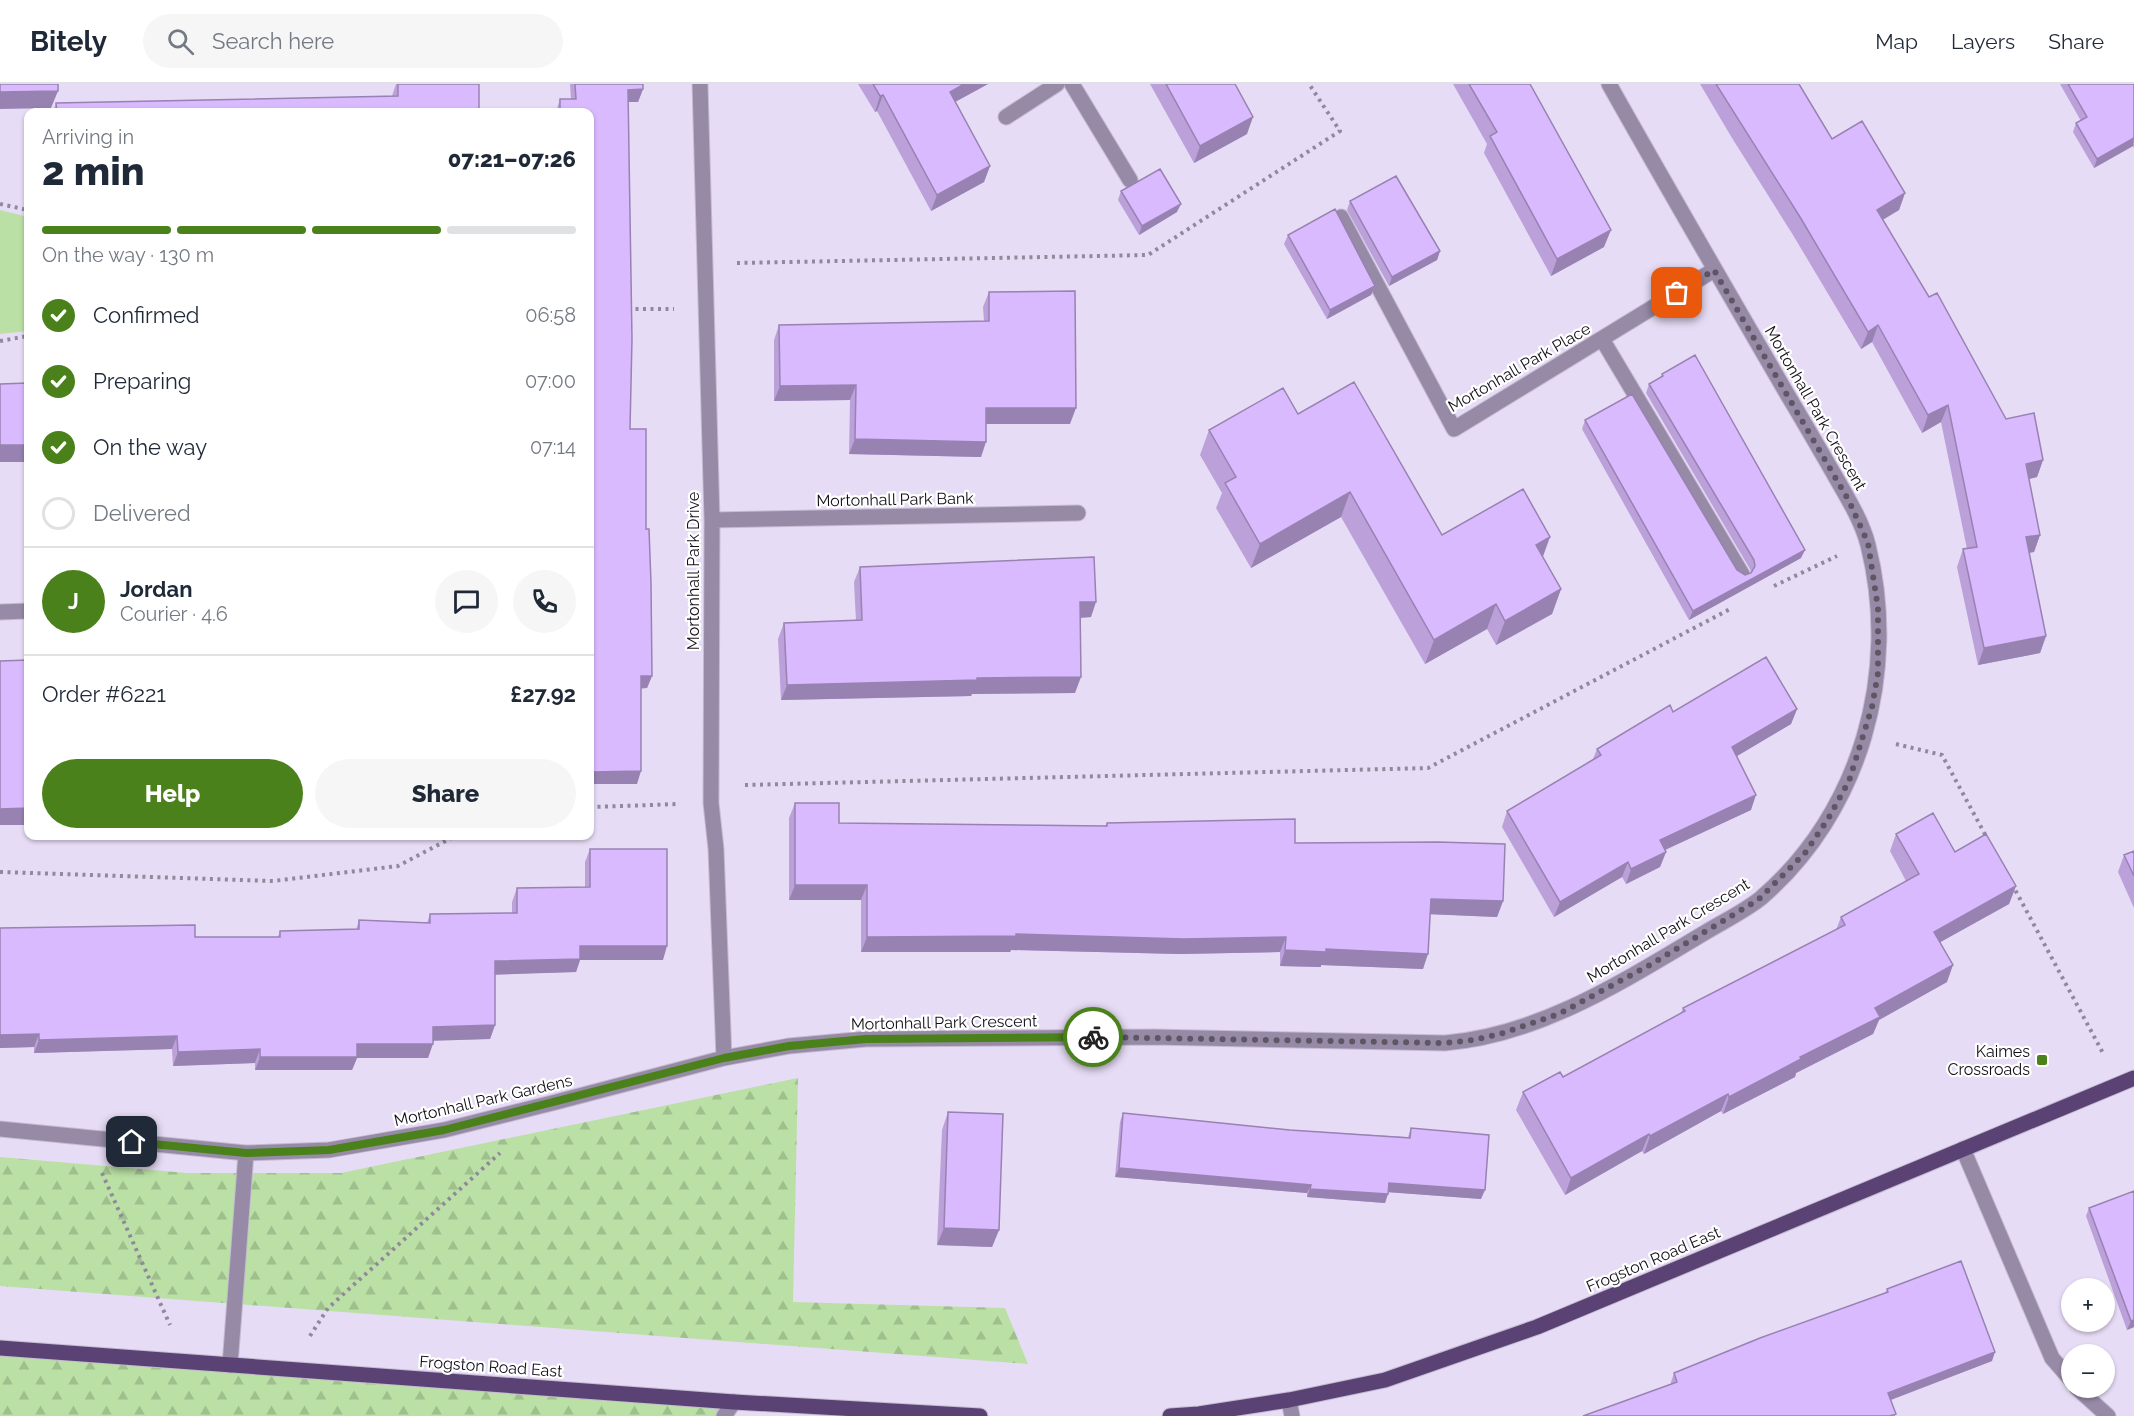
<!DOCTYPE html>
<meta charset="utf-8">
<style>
body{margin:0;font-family:Raleway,sans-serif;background:#f6f6f7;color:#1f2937;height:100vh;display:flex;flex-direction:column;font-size:22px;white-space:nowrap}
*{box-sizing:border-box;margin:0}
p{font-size:20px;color:#747a83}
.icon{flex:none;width:33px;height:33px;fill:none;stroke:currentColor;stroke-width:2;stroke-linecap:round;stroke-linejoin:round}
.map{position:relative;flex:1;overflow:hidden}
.panel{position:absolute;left:24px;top:24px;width:570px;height:732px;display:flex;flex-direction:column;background:#fff;border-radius:12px;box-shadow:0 2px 4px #0004}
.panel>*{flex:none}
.buttons{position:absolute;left:2061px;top:1194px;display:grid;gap:12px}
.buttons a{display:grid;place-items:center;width:54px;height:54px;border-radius:50%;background:#fff;box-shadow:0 2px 4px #0004;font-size:30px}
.pin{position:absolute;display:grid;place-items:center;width:51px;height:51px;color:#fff;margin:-26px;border-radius:12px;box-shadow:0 3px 9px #0006}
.courier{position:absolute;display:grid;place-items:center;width:60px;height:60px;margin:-30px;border:4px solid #4a811a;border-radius:50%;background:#fff;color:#222;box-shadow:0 2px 8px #0007}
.headline em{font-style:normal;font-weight:800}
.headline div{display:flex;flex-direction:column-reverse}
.headline{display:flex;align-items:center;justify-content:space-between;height:102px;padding:0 18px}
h1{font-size:39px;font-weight:800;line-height:45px}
.bar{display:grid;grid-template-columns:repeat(4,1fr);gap:9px 6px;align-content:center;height:72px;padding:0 18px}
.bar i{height:8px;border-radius:4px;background:#e0e1e3}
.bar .selected{background:#4a811a}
.bar p{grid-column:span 4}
.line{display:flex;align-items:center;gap:15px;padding:0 18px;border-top:2px solid #e0e1e3}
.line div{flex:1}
.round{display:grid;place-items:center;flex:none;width:63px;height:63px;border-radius:32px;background:#f6f6f7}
ol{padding:0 18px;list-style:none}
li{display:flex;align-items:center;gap:18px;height:66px}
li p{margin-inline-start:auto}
li .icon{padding:6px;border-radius:50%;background:#4a811a;color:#fff;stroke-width:4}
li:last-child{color:#747a83}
li i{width:33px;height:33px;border:3px solid #e0e1e3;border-radius:50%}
.action{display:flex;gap:12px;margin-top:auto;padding:12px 18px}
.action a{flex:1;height:69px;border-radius:36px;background:#4a811a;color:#fff;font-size:24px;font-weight:800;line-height:69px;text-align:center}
.action a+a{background:#f6f6f7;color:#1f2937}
header{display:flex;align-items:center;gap:36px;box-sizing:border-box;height:84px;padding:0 30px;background:#fff;border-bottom:2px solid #e0e1e3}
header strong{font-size:28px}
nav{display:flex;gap:33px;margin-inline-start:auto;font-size:21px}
.search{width:420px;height:54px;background:#f6f6f7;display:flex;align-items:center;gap:15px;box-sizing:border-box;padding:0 21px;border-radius:33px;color:#747a83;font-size:22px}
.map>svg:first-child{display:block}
.green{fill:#bae0a5}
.forest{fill:url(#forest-firs)}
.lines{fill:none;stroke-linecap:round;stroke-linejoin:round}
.minor-casing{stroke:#c5bbd1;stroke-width:17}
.major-casing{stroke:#c5bbd1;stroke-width:17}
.path{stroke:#91899b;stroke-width:4;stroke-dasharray:3 4.5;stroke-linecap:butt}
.minor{stroke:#978aa7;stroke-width:15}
.major{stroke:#5a4374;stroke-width:15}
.wall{fill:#bba0da}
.shaded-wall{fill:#9882b2}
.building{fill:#d9bafe;stroke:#9882b2;stroke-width:1.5}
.done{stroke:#5d5664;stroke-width:6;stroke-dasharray:0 10.8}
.route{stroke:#4a811a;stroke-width:8}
.poi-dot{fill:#4a811a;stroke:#fff;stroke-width:2}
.labels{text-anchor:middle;stroke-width:4.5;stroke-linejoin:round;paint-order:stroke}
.street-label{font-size:16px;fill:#120e16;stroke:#fff}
.poi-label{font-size:16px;fill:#120e16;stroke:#fff;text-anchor:end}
</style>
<header>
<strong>Bitely</strong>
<div class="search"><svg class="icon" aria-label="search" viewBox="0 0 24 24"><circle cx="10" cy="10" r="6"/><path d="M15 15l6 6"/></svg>Search here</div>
<nav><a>Map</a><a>Layers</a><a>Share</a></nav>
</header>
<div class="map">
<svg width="2134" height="1332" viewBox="0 0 2134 1332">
<defs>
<pattern id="forest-firs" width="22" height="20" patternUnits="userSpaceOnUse" patternTransform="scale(1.5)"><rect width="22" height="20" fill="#bae0a5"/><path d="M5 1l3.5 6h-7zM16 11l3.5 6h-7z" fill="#9fbf8d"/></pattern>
</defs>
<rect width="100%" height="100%" fill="#e7dcf5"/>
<path class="green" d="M 0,126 L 28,133 L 28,247 L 0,250 Z"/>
<path class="forest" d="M 798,994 L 793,1218 L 1005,1224 L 1028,1280 L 0,1202 L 0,1073 L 187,1089 L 341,1089 Z
M 0,1264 L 734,1318 L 724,1332 L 0,1332 Z"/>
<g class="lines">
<g class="minor-casing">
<path id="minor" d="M 700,0 L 712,436 L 711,719 L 716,765 L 724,974
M 1072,0 L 1130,96
M 1006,33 L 1057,0
M 1341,133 L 1454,345 L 1714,186
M 1602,255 L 1742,490
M 712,436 L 1078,429
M 0,528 L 28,527
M 0,1045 L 246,1069 L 329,1066 L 444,1046 L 556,1018 L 724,974 L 789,962 L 866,955 L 1153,953 L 1445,959 C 1541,951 1625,896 1706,848 C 1724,837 1745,827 1761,814 C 1861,728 1900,588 1868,461 C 1862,437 1847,413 1835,392 C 1820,366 1805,340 1790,315 C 1729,210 1668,105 1609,0
M 1963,1065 L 2052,1274 L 2072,1297
M 230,1281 L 246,1069
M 2077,1304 L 2108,1332
M 1289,1316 L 1292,1332
M 724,1332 L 734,1318"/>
</g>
<g class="major-casing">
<path id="major" d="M 0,1264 L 734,1318 L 980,1332
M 1170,1332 L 1199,1330 L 1289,1316 L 1385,1296 L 1537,1243 L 2134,994"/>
</g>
<path class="path" d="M 0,120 L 28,126
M 737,179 L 1148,171 L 1340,47 L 1309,0
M 628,225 L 674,225
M 0,257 L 28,252
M 1774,502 L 1837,472
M 1896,660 L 1942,671 L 1987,754
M 745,701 L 1428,684 L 1732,524
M 590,723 L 679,720
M 0,788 L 273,797 L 398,782 L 455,752
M 2012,800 L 2104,971
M 102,1089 L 170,1241
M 310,1252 L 328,1224 L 500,1069"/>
<use href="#minor" class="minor"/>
<use href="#major" class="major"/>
</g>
<path class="wall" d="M 396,0 L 479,0 L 479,28 L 53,28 L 56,19 L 392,12 Z
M 570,0 L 643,0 L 643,5 L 638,18 L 628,18 L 630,345 L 646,445 L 652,592 L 647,604 L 641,604 L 637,700 L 590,700 L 590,28 L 556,28 L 560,15 L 571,15 Z
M 858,0 L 988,0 L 955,18 L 990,82 L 984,98 L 931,127 L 877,27 L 875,28 Z
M 1150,0 L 1235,0 L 1247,50 L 1194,79 Z
M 1453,0 L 1530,0 L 1604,163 L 1551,192 L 1484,69 L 1487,60 Z
M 1700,0 L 1799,0 L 1832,55 L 1905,109 L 1899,126 L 1883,136 L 1929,213 L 2006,335 L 2043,376 L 2037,393 L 2029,395 L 2040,451 L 2034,468 L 2029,469 L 2046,552 L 2040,569 L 1978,581 L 1957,483 L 1963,465 L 1967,465 L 1941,338 L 1922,349 L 1872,258 L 1861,265 L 1793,151 L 1732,54 Z
M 2060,0 L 2134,0 L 2134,64 L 2133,62 L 2094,84 L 2073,48 L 2076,39 L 2081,37 Z
M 1121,107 L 1177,128 L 1139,151 L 1118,116 Z
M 1350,117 L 1440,167 L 1437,176 L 1389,202 L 1347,126 Z
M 1288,151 L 1375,202 L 1371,211 L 1327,235 L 1284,160 Z
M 989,208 L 1070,340 L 986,340 L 981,373 L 849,370 L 850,316 L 774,317 L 774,256 L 779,241 L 984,237 L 983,223 Z
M 1662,290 L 1801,474 L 1689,536 L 1582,345 L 1585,336 L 1737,486 L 1745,491 L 1751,489 L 1750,485 L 1646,309 L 1649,300 L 1660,294 Z
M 1298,330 L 1442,451 L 1543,473 L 1561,505 L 1552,530 L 1496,561 L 1487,545 L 1425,580 L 1341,433 L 1251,484 L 1216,424 L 1222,409 L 1200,371 L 1209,346 Z
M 860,483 L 1091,533 L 1081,534 L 1075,609 L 972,610 L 971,612 L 781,616 L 778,555 L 784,539 L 856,537 L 854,498 Z
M 1797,625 L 1791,640 L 1737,672 L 1751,726 L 1665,766 L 1666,768 L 1660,783 L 1626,800 L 1622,793 L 1554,833 L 1502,743 L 1507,727 L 1593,675 L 1597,665 L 1673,628 Z
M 795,719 L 839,739 L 1105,742 L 1107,739 L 1295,759 L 1503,817 L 1497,833 L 1430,830 L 1423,885 L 1321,881 L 1321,883 L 1280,882 L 1280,868 L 1179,870 L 1011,866 L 1010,868 L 861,868 L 861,816 L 789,816 L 789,734 Z
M 1896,750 L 1955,768 L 2016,802 L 2009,820 L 1940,858 L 1947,898 L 1879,936 L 1873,950 L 1796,989 L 1795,993 L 1723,1030 L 1721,1027 L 1644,1070 L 1642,1067 L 1565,1111 L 1516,1026 L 1523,1008 L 1563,993 L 1681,929 L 1683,924 L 1836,846 L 1841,833 L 1906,797 L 1890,767 Z
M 590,765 L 663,876 L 580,876 L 576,888 L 495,890 L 495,941 L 490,955 L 433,956 L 428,974 L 357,974 L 352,986 L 255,986 L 255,979 L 173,982 L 172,965 L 34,969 L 34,963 L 0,964 L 195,853 L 278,853 L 280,847 L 356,846 L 359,836 L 427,839 L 430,830 L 512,829 L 512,818 L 517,804 L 585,803 L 585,778 Z
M 2134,767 L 2134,824 L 2118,788 L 2124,771 Z
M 948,1028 L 999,1146 L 992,1163 L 937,1161 L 942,1046 Z
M 1123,1029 L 1290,1046 L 1408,1053 L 1411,1044 L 1481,1115 L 1388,1108 L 1385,1119 L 1307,1113 L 1307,1109 L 1115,1093 L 1120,1038 Z
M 2134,1107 L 2134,1243 L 2127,1246 L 2086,1132 L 2089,1124 Z
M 1887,1205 L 1992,1277 L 1891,1316 L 1896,1330 L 1895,1332 L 1671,1300 L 1671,1298 L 1674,1289 L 1885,1209 Z"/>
<path class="shaded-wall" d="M 964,0 L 988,0 L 944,24 L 950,8 Z
M 643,5 L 638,18 L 623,18 L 628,6 Z
M 58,7 L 51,24 L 0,25 L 0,8 Z
M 883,11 L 877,27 L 875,28 L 880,12 Z
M 1253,33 L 1247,50 L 1194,79 L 1200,62 Z
M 2134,54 L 2133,62 L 2094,84 L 2097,75 Z
M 990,82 L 984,98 L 931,127 L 937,111 Z
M 1905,109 L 1899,126 L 1870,143 L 1877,126 Z
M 1181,120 L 1177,128 L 1139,151 L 1142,142 Z
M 1611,146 L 1604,163 L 1551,192 L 1557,175 Z
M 1440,167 L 1437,176 L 1389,202 L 1392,193 Z
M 1375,202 L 1371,211 L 1327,235 L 1330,226 Z
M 1878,241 L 1872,258 L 1861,265 L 1868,248 Z
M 856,301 L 850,316 L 774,317 L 780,302 Z
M 1948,321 L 1941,338 L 1922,349 L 1928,331 Z
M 986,324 L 1076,324 L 1070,340 L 981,340 Z
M 855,355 L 986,358 L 981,373 L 849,370 Z
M 0,361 L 28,361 L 28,378 L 0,378 Z
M 2043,376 L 2037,393 L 2020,397 L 2026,380 Z
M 1350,408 L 1341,433 L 1251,484 L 1260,460 Z
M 2040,451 L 2034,468 L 2020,470 L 2026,453 Z
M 1550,453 L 1541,478 L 1536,461 Z
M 1805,466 L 1801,474 L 1689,536 L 1693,527 Z
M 1561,505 L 1552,530 L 1496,561 L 1505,537 Z
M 1080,518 L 1096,518 L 1091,533 L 1075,534 Z
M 1496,520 L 1487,545 L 1425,580 L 1434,556 Z
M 2046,552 L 2040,569 L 1978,581 L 1984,564 Z
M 641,592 L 652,592 L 647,604 L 637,605 Z
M 1081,593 L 1075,609 L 972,610 L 971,612 L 781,616 L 787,601 L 977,594 Z
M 1797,625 L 1791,640 L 1727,678 L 1732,663 Z
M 641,687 L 637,700 L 590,700 L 590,692 L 591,688 Z
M 1756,711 L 1751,726 L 1654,771 L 1660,756 Z
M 28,724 L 28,741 L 0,741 L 0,725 Z
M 1666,768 L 1660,783 L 1626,800 L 1631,785 Z
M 1628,778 L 1622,793 L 1554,833 L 1560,818 Z
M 795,801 L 867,801 L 861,816 L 789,816 Z
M 2016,802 L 2009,820 L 1928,865 L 1934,848 Z
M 1431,815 L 1503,817 L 1497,833 L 1425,830 Z
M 1016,850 L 1286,853 L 1280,868 L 1179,870 L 1011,866 L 1010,868 L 861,868 L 867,853 Z
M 580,862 L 667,862 L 663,876 L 580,876 L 576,888 L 490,891 L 495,877 Z
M 1326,865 L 1428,870 L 1423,885 L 1321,881 L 1321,883 L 1280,882 L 1285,866 Z
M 1953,881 L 1947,898 L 1879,936 L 1873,950 L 1796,989 L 1795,993 L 1723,1030 L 1729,1013 L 1875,924 Z
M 495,941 L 490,955 L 428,957 L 433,943 Z
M 39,950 L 34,963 L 0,964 L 0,951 Z
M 177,952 L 172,965 L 34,969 L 39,956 Z
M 357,960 L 433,960 L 428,974 L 357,974 L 352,986 L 255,986 L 260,973 Z
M 260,965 L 255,979 L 173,982 L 178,968 Z
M 1728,1010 L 1721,1027 L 1644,1070 L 1650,1052 Z
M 1649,1050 L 1642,1067 L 1565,1111 L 1571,1094 Z
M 1119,1084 L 1311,1101 L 1307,1109 L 1115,1093 Z
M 1389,1099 L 1485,1106 L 1481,1115 L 1386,1108 Z
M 1310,1105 L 1388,1110 L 1385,1119 L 1307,1113 Z
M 944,1144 L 999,1146 L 992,1163 L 937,1161 Z
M 2134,1236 L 2134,1243 L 2127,1246 L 2131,1237 Z
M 1995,1268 L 1992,1277 L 1885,1318 L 1888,1309 Z"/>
<path class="building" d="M 0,0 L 58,0 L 58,7 L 0,8 Z
M 398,0 L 479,0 L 479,28 L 57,28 L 56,19 L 398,12 Z
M 575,0 L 643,0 L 643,5 L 628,6 L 632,255 L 630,345 L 646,345 L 646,445 L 649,445 L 651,499 L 652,592 L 641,592 L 641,687 L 591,688 L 590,627 L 590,28 L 560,28 L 560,15 L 576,15 Z
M 873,0 L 964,0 L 950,8 L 990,82 L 937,111 L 883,11 L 880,12 Z
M 1166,0 L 1235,0 L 1253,33 L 1200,62 Z
M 1469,0 L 1530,0 L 1611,146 L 1557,175 L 1490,52 L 1497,48 Z
M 1716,0 L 1799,0 L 1832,55 L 1862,37 L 1905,109 L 1877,126 L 1929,213 L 1937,209 L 2006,335 L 2034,329 L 2043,376 L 2026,380 L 2040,451 L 2026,453 L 2046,552 L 1984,564 L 1963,465 L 1977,463 L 1948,321 L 1928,331 L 1878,241 L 1868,248 L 1800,133 Z
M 2068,0 L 2134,0 L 2134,54 L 2097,75 L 2076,39 L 2087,33 Z
M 1160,85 L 1181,120 L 1142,142 L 1121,107 Z
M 1396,92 L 1440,167 L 1392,193 L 1350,117 Z
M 1335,125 L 1375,202 L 1330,226 L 1288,151 Z
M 1075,207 L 1076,324 L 986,324 L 986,358 L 855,355 L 856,301 L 780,302 L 779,241 L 989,237 L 989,208 Z
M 1695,271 L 1805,466 L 1693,527 L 1585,336 L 1632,310 L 1737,486 L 1745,491 L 1751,489 L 1755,482 L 1754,476 L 1649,300 L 1663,292 L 1662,290 Z
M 1354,298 L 1442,451 L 1523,405 L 1550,453 L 1536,461 L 1561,505 L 1505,537 L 1496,520 L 1434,556 L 1350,408 L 1260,460 L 1225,399 L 1236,393 L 1209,346 L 1283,304 L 1298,330 Z
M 28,299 L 28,361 L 0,361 L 0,300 Z
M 1094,473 L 1096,518 L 1080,518 L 1081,593 L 977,594 L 977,596 L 787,601 L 784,539 L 862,536 L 860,483 Z
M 1766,573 L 1797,625 L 1732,663 L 1756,711 L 1660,756 L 1666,768 L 1631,785 L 1628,778 L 1560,818 L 1507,727 L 1601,671 L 1597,665 L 1670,621 L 1673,628 Z
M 28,576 L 28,724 L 0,725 L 0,577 Z
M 795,719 L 839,719 L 839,739 L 1107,742 L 1107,739 L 1295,735 L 1295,759 L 1438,758 L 1505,760 L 1503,817 L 1431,815 L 1428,870 L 1326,865 L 1326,868 L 1285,866 L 1286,853 L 1184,855 L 1016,850 L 1016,852 L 867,853 L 867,801 L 795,801 Z
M 1933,729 L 1955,768 L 1986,750 L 2016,802 L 1934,848 L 1953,881 L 1875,924 L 1880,933 L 1800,973 L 1801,975 L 1729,1013 L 1728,1010 L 1650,1052 L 1649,1050 L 1571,1094 L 1523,1008 L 1560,988 L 1563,993 L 1685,927 L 1683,924 L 1845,841 L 1841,833 L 1919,790 L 1896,750 Z
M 590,765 L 667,765 L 667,862 L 580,862 L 580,875 L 495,877 L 495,941 L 433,943 L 433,960 L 357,960 L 357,973 L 260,973 L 260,965 L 178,968 L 177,952 L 39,956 L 39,950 L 0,951 L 0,844 L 195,841 L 195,853 L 280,853 L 280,847 L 359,845 L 359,836 L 430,839 L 430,830 L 517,829 L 517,804 L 590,803 Z
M 2134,767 L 2134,792 L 2124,771 Z
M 948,1028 L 1003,1030 L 999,1146 L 944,1144 Z
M 1123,1029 L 1290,1046 L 1410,1054 L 1411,1044 L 1489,1051 L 1485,1106 L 1389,1099 L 1388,1110 L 1310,1105 L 1311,1101 L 1119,1084 Z
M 2134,1107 L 2134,1236 L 2131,1237 L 2089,1124 Z
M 1961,1177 L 1995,1268 L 1888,1309 L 1896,1330 L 1890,1332 L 1583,1332 L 1677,1298 L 1674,1289 L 1760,1254 L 1888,1208 L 1887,1205 Z"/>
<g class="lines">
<path class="done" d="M 1093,953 L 1445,959 L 1474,956 L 1500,950 L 1559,930 L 1648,882 L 1758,816 L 1805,769 L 1828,735 L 1849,697 L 1872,623 L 1878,589 L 1878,524 L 1868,459 L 1849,417 L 1714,186 L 1677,209"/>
<path class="route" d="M 132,1058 L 246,1069 L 329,1066 L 444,1046 L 724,974 L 789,962 L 866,955 L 1093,953"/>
</g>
<rect class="poi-dot" x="2036" y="970" width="12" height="12" rx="3"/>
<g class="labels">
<g class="street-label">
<text transform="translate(1519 283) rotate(-30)" y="6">Mortonhall Park Place</text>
<text transform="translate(1816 324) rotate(60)" y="6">Mortonhall Park Crescent</text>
<text transform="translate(895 415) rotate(-1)" y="6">Mortonhall Park Bank</text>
<text transform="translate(693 487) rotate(-90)" y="6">Mortonhall Park Drive</text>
<text transform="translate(1668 846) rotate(-31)" y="6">Mortonhall Park Crescent</text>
<text transform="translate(944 938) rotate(-1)" y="6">Mortonhall Park Crescent</text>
<text transform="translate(483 1016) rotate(-13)" y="6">Mortonhall Park Gardens</text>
<text transform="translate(1653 1175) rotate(-23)" y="6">Frogston Road East</text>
<text transform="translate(491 1282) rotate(4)" y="6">Frogston Road East</text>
</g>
<g class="poi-label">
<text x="2030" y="973">Kaimes<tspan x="2030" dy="18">Crossroads</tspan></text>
</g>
</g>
</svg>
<div class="buttons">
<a>+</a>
<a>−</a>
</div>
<div class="pin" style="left:1677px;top:209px;background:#ea580c"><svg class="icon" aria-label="bag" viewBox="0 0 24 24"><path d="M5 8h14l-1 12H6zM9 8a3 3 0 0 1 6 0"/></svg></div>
<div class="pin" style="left:132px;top:1058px;background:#1f2937"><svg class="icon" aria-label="home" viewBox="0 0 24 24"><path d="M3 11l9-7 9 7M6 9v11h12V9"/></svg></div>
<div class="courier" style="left:1093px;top:953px"><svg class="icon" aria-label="bike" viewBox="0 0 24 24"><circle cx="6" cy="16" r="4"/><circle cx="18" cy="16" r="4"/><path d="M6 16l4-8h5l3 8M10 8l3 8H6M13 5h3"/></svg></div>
<section class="panel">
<div class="headline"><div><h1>2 min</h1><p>Arriving in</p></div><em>07:21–07:26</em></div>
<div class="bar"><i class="selected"></i><i class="selected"></i><i class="selected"></i><i></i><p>On the way · 130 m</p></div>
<ol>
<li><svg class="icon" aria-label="check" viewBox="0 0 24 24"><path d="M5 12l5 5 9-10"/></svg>Confirmed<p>06:58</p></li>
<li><svg class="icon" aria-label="check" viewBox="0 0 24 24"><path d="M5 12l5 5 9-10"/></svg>Preparing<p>07:00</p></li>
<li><svg class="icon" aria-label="check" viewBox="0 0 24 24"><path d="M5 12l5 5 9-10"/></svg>On the way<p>07:14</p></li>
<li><i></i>Delivered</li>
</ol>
<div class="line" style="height:108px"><b class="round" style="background:#4a811a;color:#fff">J</b><div><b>Jordan</b><p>Courier · 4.6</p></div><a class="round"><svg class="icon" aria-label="chat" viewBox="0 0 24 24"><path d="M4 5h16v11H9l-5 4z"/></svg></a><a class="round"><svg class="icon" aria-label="phone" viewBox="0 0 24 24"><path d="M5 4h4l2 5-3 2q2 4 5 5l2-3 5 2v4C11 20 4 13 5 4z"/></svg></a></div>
<div class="line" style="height:78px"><div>Order #6221</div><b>£27.92</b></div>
<div class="action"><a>Help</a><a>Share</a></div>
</section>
</div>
